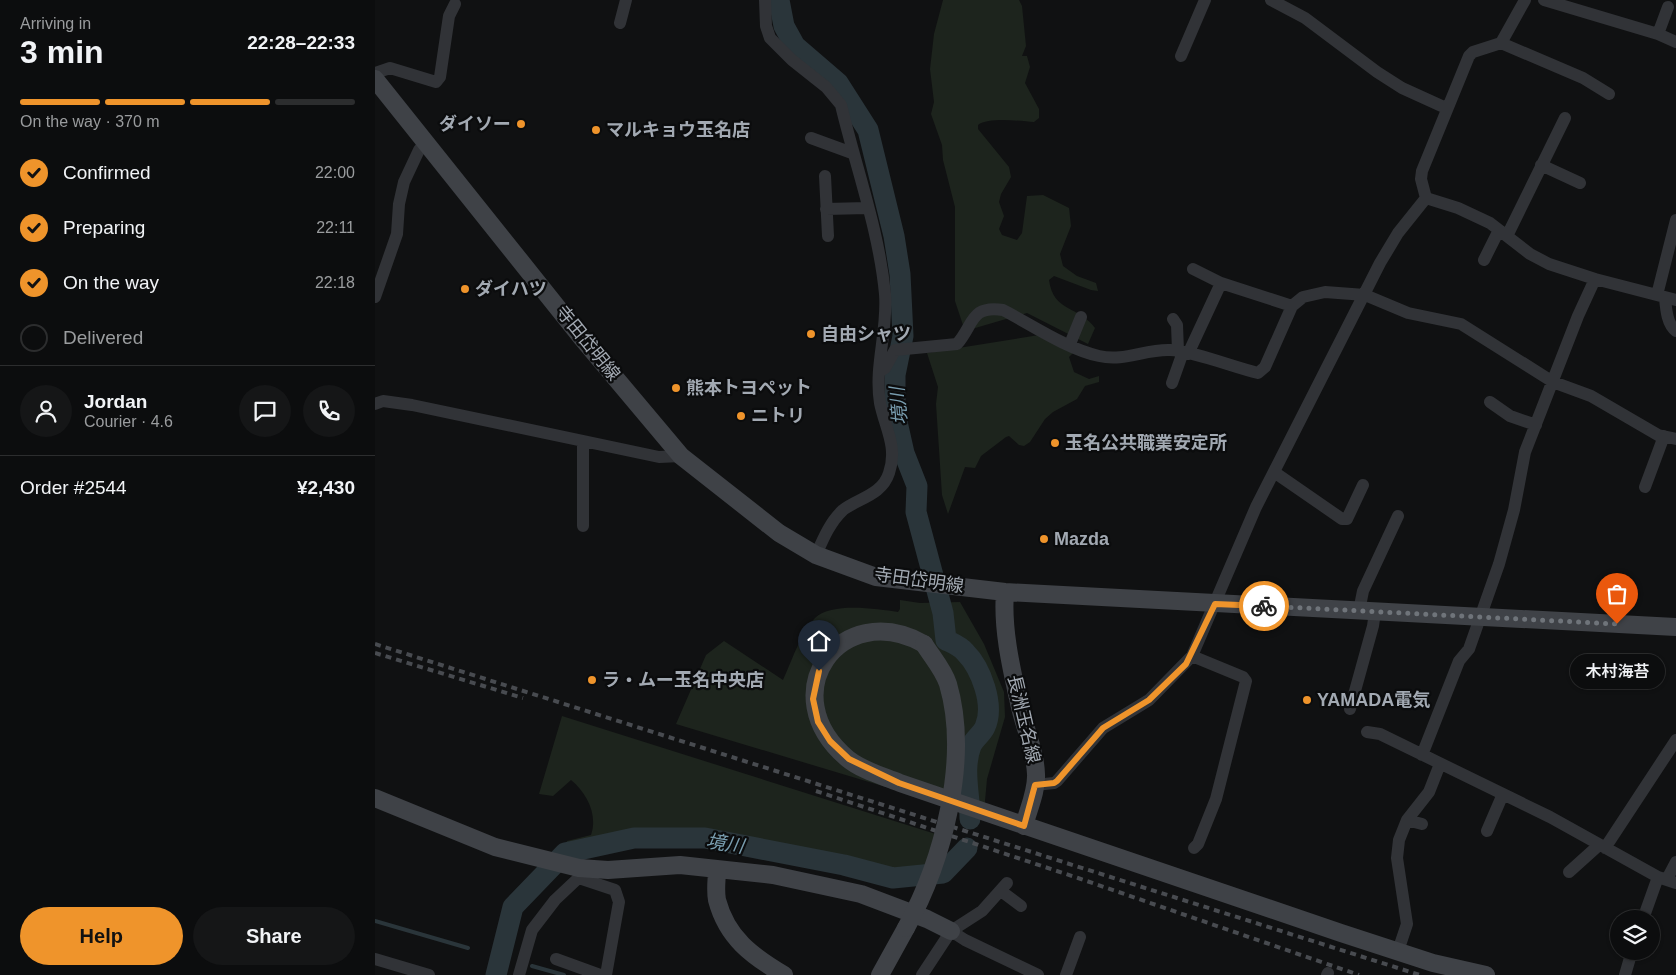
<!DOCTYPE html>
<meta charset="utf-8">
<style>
body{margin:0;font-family:Arial,"Noto Sans JP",sans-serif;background:#151617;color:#f1f3f6;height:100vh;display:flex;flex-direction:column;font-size:19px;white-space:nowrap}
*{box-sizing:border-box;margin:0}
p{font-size:16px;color:#9a9c9e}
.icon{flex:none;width:28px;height:28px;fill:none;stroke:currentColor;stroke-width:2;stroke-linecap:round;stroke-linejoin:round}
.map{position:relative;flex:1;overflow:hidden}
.drawer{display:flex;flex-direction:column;background:#0c0d0e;width:375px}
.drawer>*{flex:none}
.fabs{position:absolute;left:1235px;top:910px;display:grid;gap:10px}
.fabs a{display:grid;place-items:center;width:50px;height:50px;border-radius:50%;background:#0c0d0e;box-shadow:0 1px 4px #0004,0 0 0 1px #2c2d2e;font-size:25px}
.pin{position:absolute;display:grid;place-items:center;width:42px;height:42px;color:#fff;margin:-51px -21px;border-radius:50% 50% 50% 0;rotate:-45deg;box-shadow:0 0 5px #0007}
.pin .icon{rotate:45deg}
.courier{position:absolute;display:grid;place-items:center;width:50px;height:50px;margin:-25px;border:4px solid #ef942b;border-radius:50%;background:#fff;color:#222;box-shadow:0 1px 6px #0007}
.bubble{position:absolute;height:35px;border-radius:18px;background:#0c0d0e;box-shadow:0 1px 4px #0004,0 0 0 1px #2c2d2e;font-size:16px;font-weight:600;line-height:35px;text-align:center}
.headline em{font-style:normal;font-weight:600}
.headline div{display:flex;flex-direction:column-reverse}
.headline{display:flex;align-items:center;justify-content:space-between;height:85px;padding:0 20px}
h1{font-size:32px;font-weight:600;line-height:38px}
.bar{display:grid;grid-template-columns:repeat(4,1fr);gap:8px 5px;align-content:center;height:60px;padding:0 20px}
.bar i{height:6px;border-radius:4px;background:#2c2d2e}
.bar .on{background:#ef942b}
.bar p{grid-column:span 4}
.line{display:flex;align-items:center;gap:12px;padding:0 20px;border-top:1px solid #2c2d2e}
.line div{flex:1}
.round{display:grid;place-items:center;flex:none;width:52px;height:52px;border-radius:26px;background:#151617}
ol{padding:0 20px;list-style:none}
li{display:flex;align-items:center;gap:15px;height:55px}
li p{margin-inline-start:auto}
li .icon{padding:5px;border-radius:50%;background:#ef942b;color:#111;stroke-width:4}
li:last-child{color:#9a9c9e}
li i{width:28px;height:28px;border:2px solid #2c2d2e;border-radius:50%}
.action{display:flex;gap:10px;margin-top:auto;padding:10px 20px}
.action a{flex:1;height:58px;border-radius:30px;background:#ef942b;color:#111;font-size:20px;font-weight:600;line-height:58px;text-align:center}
.action a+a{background:#151617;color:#f1f3f6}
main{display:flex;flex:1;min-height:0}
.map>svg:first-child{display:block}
.green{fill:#1d241d}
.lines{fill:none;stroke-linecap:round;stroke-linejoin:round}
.stream{stroke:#2a353a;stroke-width:4}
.river{stroke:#2a353a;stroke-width:21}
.street{stroke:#313337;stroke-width:12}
.secondary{stroke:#3f4247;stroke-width:18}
.rail{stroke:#484b50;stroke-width:4;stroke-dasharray:6 5;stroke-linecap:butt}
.secondary-bridge{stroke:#3f4247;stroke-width:18}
.done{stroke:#6f747a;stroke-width:5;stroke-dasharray:0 9}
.route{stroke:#ef942b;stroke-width:6}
.poi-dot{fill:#ef942b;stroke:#0b0c0d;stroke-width:2}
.labels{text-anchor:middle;stroke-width:4.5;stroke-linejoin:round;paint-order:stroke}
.poi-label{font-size:18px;font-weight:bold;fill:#a2a9b2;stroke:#0b0c0d;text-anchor:start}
.street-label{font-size:18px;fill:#a2a9b2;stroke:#0b0c0d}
.water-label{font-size:19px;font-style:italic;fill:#789cae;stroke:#0b0c0d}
</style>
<main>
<section class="drawer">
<div class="headline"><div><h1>3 min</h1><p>Arriving in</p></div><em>22:28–22:33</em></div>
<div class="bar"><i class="on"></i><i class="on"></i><i class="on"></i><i></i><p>On the way · 370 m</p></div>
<ol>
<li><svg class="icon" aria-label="check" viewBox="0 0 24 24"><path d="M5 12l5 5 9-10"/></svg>Confirmed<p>22:00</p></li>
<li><svg class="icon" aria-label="check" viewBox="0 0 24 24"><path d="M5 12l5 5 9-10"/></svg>Preparing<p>22:11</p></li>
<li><svg class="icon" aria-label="check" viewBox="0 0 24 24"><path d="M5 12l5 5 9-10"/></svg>On the way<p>22:18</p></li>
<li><i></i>Delivered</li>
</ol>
<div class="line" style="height:90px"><a class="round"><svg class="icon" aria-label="person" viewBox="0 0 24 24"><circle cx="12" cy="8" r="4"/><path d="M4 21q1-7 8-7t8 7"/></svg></a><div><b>Jordan</b><p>Courier · 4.6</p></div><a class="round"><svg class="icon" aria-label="chat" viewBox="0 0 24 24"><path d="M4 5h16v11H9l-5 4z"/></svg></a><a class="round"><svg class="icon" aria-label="phone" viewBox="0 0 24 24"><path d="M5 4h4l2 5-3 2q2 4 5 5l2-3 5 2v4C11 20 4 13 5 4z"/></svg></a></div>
<div class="line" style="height:65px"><div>Order #2544</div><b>¥2,430</b></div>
<div class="action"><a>Help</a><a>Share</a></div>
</section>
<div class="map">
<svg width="1301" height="975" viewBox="0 0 1301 975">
<rect width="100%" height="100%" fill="#101112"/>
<path class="green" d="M 568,0 L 644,0 L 647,6 L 651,46 L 647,56 L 652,56 L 655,67 L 650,83 L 664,109 L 664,118 L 659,122 C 646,121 613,117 603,125 L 603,129 L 634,167 L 636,177 L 626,194 L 624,202 L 629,216 L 624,229 L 627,235 L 642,240 L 647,233 L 652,196 L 668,195 L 694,208 L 696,226 L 685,254 L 688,266 L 702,276 L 721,283 L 723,291 L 716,290 L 679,276 L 674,280 C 678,312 704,306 720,328 L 713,344 L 652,313 L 590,331 L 580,301 L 580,207 L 568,160 L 567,145 L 556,114 L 559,102 L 555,69 L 559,34 Z
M 664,335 L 699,352 L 694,357 L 699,372 L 714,379 L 724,376 L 724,382 L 710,386 L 702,399 L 678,412 L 670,419 L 655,442 L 649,446 L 644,445 L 634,436 L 631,437 L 606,456 L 600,468 L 590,467 L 573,514 L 567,495 L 561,404 L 563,387 L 552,353 Z
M 525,600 L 545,603 L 585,602 L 609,644 L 629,692 L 630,717 L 612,779 L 609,812 L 574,806 L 301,724 L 331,655 L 349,641 L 408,680 C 417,661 425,634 440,618 C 457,602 501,609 523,612 L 525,609 Z
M 187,716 L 567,836 L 566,878 L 518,878 L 469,865 L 330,838 L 259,838 L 190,853 L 192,841 L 216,835 C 223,815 212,793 196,780 L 178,796 L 164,794 Z"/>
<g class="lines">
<path class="stream" d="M 0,921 L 93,948
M 157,966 L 189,975"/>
<path class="river" d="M 404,0 L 409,26 L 420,46 L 463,83 L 493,130 L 519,236 L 525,274 L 528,336 L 520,375 L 520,413 L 529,453 L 542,486 L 541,512 L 568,613 L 571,640 C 577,643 585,646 590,652 C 606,668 620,705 610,727 C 607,734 599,739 596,746 C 587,769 595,795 595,819
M 121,975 L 138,907 L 190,853 L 259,838 L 330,838 L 469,865 L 518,878 L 568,873 L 592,848"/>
<path class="street" d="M 390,0 L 391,26 L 395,38 L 417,60 L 451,87 L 466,105 C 481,168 504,230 510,294 C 513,331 499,366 505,403 C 510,428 523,447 514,473 C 507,495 484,498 468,510 C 455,522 448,539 441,555
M 896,0 L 930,18 L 1002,72 L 1027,88 L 1071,108
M 1169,0 L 1283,34 L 1301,42
M 245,23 L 251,0
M 1283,34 L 1293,7
M 1126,43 L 1208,78 L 1234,94
M 806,56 L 830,0
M 0,73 L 15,68 L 61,82 L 65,77 L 74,16 L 80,4
M 436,138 L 477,153
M 1166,165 L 1205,183
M 450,176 L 453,236
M 1051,198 L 1046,179 L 1047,171 L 1094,56 L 1098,52 L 1126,43 L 1150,0
M 1051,198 L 1083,208 L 1115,223 L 1155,254 L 1174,264 L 1220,279
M 451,209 L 492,208
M 1132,236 L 1190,118
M 1109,260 L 1124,230
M 818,269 L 846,283 L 917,306
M 1282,295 L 1301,220
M 0,297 L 22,234 L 24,204 L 29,182 L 44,150 L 51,142
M 1290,298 C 1291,309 1292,324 1301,331
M 798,319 L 802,325 L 803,351
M 695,344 L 706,317
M 813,354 L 846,283
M 504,372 L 510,368 L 520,350 L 582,344 C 599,325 595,305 628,310 C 657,325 692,349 724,356 C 749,362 770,349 795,350 C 818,351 858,367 883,373 L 890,367 L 917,306 L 928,297 L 950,292 L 990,295 L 1033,313 L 1086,324 L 1178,382 L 1216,396 L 1283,435 L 1301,439
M 797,383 L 808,352
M 1115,402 L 1135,416 L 1161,425
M 0,404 L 8,401 L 37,405 L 284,457 L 306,456
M 899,472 L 967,519 L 972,519 L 988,485
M 1270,487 L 1289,436
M 208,526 L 208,441
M 984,611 L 988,591 L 1023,516
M 817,656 L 868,677 L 871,681 L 841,799 L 823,844 L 819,848
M 975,709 L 998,626 L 1000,612
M 992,732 L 1005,734 L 1175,817 L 1283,877 L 1301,883
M 1047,755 L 1084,661 L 1094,649 L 1124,564 L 1139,510 L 1150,452 L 1203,316 L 1220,279 L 1301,300
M 660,785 L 679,783 L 682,781 L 728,728 L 774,700 L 817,656 L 881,507 L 1005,263 L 1023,233 L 1051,198
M 1032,820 L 1047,824
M 1112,831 L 1128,794
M 1230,848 L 1301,740
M 1194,872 L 1224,845
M 204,878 L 240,890 L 244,902 L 231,975
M 1292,879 L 1301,862
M 626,891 L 646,906
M 1268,919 L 1283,877
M 576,931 L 590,940 L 663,975
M 1023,951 L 1032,924 L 1022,858 L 1024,840 L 1032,820 L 1054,792 L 1065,764
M 0,959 L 54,975
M 181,959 L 225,975
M 144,975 L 157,930 L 180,900 L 213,869
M 547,975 L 576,931 L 607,911 L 632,883
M 691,975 L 705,937
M 952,975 L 953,973
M 1250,975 L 1257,951"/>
<path class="secondary" d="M 0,79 L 206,337 L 306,456 L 404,533 L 441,555 L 501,577 L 630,592 L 1301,627
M 630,592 C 627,628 636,667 644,703 C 649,727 660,749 661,774 C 662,791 653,810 649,826
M 549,644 C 465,597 396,695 473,759 C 488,771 508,776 525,783 L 966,933 L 1058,963 L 1111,975
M 0,798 L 120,847 L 204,868 L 233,870 L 305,865 L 398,875 L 486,894 L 552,919 L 576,931
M 342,869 C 342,878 340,890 342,900 C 352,938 377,956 409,975
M 505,975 L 531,928"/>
<path class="rail" d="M 0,644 L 1045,975
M 0,653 L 148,698
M 441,791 L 703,878 L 984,975"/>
<path class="secondary-bridge" d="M 531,928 C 568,861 595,759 573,684 C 568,669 557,657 549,644"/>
</g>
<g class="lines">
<path class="done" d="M 889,606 L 1242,624"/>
<path class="route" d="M 444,671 L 438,699 L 443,722 L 455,741 L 474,759 L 524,783 L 649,826 L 660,785 L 679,783 L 682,781 L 728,728 L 774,700 L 811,664 L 840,604 L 889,606"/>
</g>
<g class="poi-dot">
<circle cx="146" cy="124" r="5"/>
<circle cx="221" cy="130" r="5"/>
<circle cx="90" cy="289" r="5"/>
<circle cx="436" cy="334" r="5"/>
<circle cx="301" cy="388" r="5"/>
<circle cx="366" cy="416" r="5"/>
<circle cx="680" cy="443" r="5"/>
<circle cx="669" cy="539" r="5"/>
<circle cx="217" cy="680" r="5"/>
<circle cx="932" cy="700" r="5"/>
</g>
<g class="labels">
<g class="poi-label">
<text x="136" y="130" text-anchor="end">ダイソー</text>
<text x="231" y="136">マルキョウ玉名店</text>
<text x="100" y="295">ダイハツ</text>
<text x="446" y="340">自由シャツ</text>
<text x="311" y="394">熊本トヨペット</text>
<text x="376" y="422">ニトリ</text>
<text x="690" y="449">玉名公共職業安定所</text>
<text x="679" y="545">Mazda</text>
<text x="227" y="686">ラ・ムー玉名中央店</text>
<text x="942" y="706">YAMADA電気</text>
</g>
<g class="street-label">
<text transform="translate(213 343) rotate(51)" y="6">寺田岱明線</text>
<text transform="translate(544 580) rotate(8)" y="6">寺田岱明線</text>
<text transform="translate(649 719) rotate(77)" y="6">長洲玉名線</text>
</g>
<g class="water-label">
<text transform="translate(523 406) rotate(-95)" y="7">境川</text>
<text transform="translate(350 843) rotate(9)" y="7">境川</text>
</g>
</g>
</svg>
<div class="fabs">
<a><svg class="icon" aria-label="layers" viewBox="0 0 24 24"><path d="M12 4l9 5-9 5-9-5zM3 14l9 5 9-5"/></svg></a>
</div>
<div class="pin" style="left:1242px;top:624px;background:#ea580c"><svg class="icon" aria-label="bag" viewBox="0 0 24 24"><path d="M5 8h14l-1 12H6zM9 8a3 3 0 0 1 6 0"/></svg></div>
<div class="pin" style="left:444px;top:671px;background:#1f2937"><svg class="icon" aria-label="home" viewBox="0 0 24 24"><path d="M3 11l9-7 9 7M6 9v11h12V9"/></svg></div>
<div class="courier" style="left:889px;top:606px"><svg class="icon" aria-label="bike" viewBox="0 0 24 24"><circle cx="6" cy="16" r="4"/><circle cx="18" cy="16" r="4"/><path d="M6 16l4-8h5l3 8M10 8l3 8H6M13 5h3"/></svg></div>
<div class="bubble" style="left:1195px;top:654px;width:95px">木村海苔</div>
</div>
</main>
